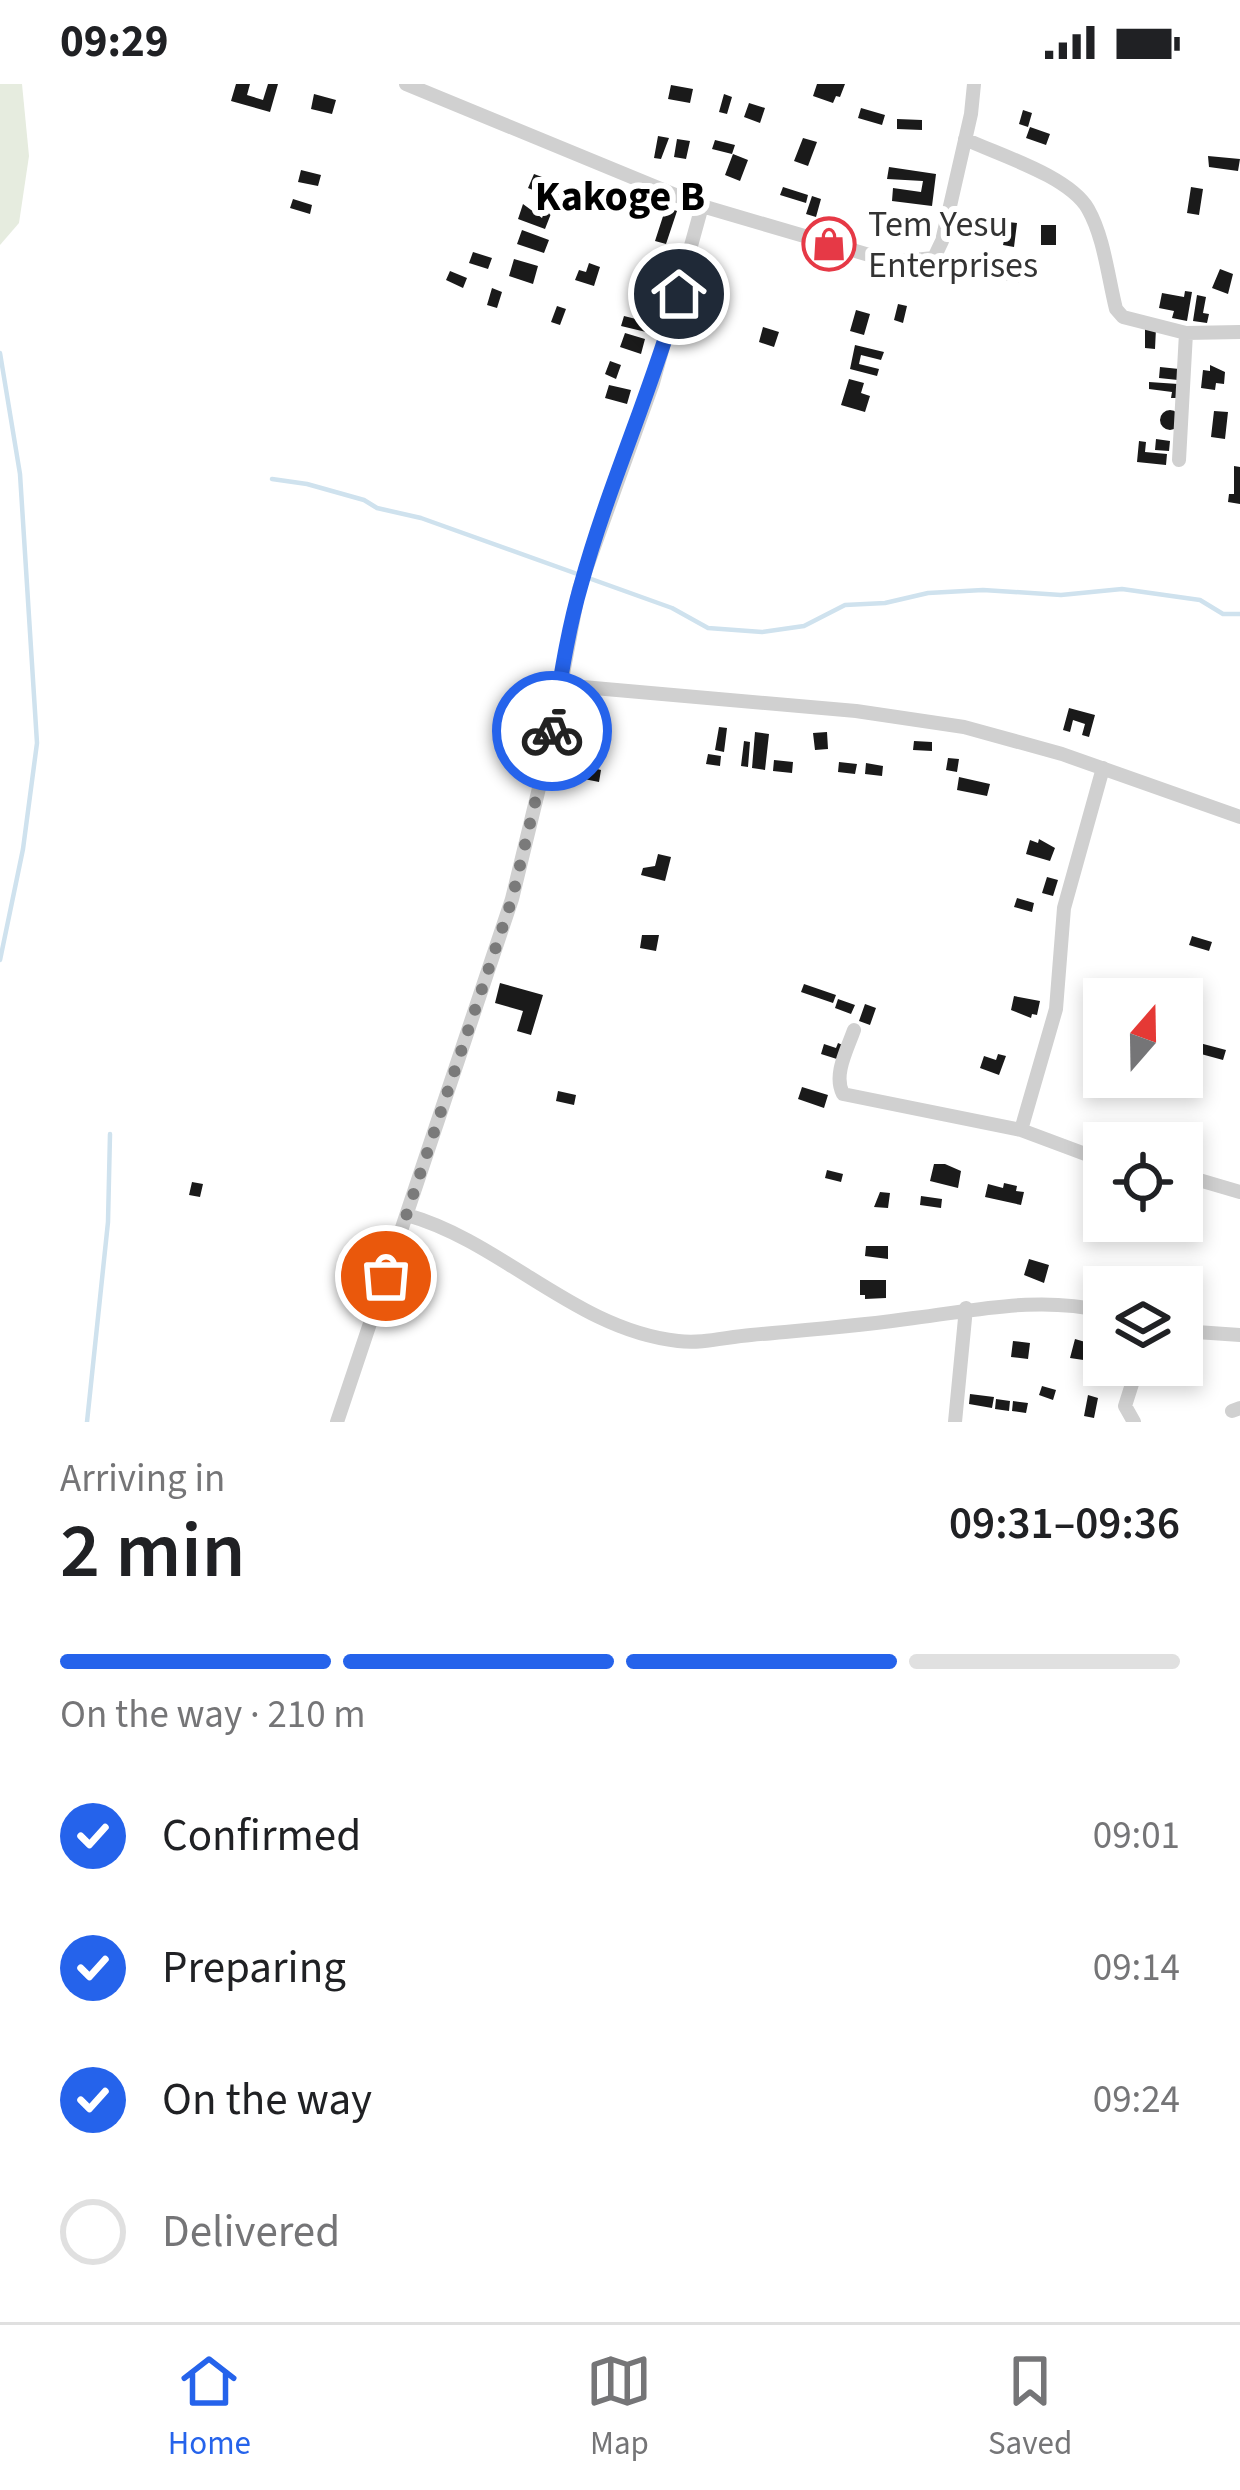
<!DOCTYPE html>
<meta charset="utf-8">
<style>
body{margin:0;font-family:"Source Sans 3",sans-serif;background:#f6f6f6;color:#202124;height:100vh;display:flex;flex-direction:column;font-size:45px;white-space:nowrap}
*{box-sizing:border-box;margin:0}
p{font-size:39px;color:#757577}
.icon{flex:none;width:66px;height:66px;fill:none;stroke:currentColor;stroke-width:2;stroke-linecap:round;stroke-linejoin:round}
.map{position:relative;height:1338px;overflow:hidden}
.details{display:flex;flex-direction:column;background:#fff;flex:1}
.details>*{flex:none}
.needle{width:78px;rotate:20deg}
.fabs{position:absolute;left:1083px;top:894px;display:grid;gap:24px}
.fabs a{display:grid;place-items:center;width:120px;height:120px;border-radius:0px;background:#fff;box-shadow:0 6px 18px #0003;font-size:60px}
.pin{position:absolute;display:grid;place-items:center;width:102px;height:102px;color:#fff;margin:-51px;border:6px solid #fff;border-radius:50%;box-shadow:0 3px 12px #0007}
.courier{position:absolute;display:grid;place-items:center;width:120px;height:120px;margin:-60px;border:9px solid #2563eb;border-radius:50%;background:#fff;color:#222;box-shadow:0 3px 15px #0007}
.headline em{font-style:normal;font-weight:600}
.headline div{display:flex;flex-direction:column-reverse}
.headline{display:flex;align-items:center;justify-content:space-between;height:204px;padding:0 60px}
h1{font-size:78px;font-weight:600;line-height:90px}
.bar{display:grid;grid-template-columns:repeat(4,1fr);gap:18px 12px;align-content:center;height:144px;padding:0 60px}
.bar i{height:15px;border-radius:9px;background:#e0e0e0}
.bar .selected{background:#2563eb}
.bar p{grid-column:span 4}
ol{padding:0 60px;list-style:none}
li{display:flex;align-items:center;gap:36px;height:132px}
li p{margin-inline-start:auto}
li .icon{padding:12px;border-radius:50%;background:#2563eb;color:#fff;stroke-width:4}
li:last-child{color:#757577}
li i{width:66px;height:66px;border:6px solid #e0e0e0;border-radius:50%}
.status{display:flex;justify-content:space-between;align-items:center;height:84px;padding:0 60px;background:#fff;direction:ltr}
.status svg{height:33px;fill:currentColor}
.menu{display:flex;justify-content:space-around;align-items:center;height:168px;border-top:3px solid #e0e0e0;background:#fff;font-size:33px;color:#757577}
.menu a{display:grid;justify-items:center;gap:6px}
.menu .selected{color:#2563eb}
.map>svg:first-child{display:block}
.green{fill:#e6ecdf}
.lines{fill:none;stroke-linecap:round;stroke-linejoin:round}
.stream{stroke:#cfe2ee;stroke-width:4.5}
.building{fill:#1a1a1a}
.street{stroke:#d0d0d0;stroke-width:14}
.done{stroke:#7a7a7a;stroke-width:12;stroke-dasharray:0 21.6}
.route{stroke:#2563eb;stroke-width:15}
.labels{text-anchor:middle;stroke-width:12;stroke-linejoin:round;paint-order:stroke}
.poi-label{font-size:36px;fill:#333;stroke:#fff;text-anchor:start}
.quarter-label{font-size:42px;font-weight:bold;fill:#000;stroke:#fff}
</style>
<div class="status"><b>09:29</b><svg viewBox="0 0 49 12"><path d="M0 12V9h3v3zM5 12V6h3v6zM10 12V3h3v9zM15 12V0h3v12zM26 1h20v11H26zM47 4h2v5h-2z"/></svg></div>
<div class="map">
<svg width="1240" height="1338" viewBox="0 0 1240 1338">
<rect width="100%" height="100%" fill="#fff"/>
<path class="green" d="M 0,0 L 22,0 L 29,72 L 19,139 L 0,161 Z"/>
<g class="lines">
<path class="stream" d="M 0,269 L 20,390 L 37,659 L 23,765 L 0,876
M 272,395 L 307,400 L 364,416 L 377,424 L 421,434 L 672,524 L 708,544 L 762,548 L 804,542 L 845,521 L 885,519 L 928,509 L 983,506 L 1061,511 L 1122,505 L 1200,516 L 1223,530 L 1240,530
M 87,1338 L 108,1138 L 110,1050"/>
</g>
<path class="building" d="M 236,0 L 250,0 L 247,11 L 263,16 L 268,0 L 278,0 L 270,28 L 231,17 Z
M 817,0 L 845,0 L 840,13 L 836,12 L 833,19 L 813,12 Z
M 671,1 L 693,5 L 690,19 L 668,15 Z
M 314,10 L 336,16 L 332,30 L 311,25 Z
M 724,10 L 732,13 L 727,30 L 719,28 Z
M 749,19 L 765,24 L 760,39 L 744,33 Z
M 861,24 L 885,31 L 882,41 L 858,34 Z
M 1023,26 L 1032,29 L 1028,43 L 1019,40 Z
M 897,35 L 922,36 L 922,46 L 897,45 Z
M 1030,43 L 1050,50 L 1046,61 L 1026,54 Z
M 658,52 L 669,54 L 661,75 L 654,74 Z
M 803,54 L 817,58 L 808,82 L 794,77 Z
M 677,55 L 690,57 L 686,75 L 674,73 Z
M 715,56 L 735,61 L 732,70 L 712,65 Z
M 733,70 L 748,76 L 740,97 L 725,91 Z
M 1208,72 L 1240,75 L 1238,87 L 1209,83 Z
M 889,83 L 936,90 L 932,122 L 892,117 L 893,104 L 921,108 L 923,97 L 887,95 Z
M 301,86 L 321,91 L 318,102 L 298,98 Z
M 534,90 L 563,101 L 558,116 L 528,104 Z
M 783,103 L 808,111 L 806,119 L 780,111 Z
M 1191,103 L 1203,105 L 1199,131 L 1187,129 Z
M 812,112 L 821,115 L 816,133 L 806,130 Z
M 293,115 L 312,121 L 310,130 L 290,124 Z
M 548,119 L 554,122 L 545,145 L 518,135 L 523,120 L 542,134 Z
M 666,123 L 677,127 L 666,160 L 655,157 Z
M 1008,138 L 1017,139 L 1014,163 L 1003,161 Z
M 1041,141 L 1056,141 L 1056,161 L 1041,161 Z
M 522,146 L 549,156 L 544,169 L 517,160 Z
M 473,168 L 492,174 L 488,185 L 469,179 Z
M 514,175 L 538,182 L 533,200 L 509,192 Z
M 589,179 L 600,183 L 594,202 L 575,196 L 579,186 L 586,188 Z
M 1220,185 L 1233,190 L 1228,210 L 1212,204 Z
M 450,187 L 467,194 L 463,204 L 446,196 Z
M 1004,187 L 1020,191 L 1018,199 L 1002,195 Z
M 645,200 L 657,204 L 650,225 L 638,222 Z
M 492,204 L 502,208 L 497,224 L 487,221 Z
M 1185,207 L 1192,208 L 1187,237 L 1172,234 L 1174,227 L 1159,224 L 1162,209 L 1184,213 Z
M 1197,211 L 1206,213 L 1203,229 L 1209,230 L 1207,239 L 1193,237 Z
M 898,220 L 907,222 L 903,239 L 894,236 Z
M 557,222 L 566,225 L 560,241 L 551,238 Z
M 856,226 L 870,230 L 864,251 L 850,247 Z
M 624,232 L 648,238 L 646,248 L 621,242 Z
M 763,243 L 779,248 L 774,263 L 759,258 Z
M 1145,243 L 1156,244 L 1155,265 L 1145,264 Z
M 625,249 L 645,255 L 641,270 L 620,263 Z
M 855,261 L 884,268 L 881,276 L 861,271 L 859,280 L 879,285 L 877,292 L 850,285 Z
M 610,277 L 621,281 L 616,295 L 605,290 Z
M 1210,281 L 1225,288 L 1224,300 L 1216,299 L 1215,306 L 1201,304 L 1203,286 L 1210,287 Z
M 1160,283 L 1179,285 L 1178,296 L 1159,294 Z
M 849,295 L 864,299 L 861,309 L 870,312 L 865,328 L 841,321 Z
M 1149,298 L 1178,300 L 1177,314 L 1171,314 L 1172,308 L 1149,305 Z
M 609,301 L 631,306 L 627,320 L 605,314 Z
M1160 336a10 10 0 1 1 20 0a10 10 0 1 1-20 0Z
M 1214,327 L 1228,328 L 1225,355 L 1211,353 Z
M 1156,355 L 1170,357 L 1169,367 L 1155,366 Z
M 1139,357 L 1146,358 L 1145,368 L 1167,370 L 1166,381 L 1137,378 Z
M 1234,382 L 1240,383 L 1240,420 L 1228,418 L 1229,410 L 1234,410 Z
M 1069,624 L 1095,631 L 1089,653 L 1082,651 L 1085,640 L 1073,636 L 1070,648 L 1063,646 Z
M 515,631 L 528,634 L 523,652 L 511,649 Z
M 719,643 L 727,644 L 724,668 L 715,666 Z
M 755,648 L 769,650 L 765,686 L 752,684 Z
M 827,648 L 828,665 L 815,666 L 813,649 Z
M 744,657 L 750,658 L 748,683 L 741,682 Z
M 914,657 L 932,658 L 932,667 L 913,666 Z
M 708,670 L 721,672 L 720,682 L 706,680 Z
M 948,674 L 959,675 L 957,688 L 946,686 Z
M 774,676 L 793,678 L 792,689 L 773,687 Z
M 839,678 L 857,680 L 855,690 L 838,688 Z
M 866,679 L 883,682 L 882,692 L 865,690 Z
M 582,681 L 601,686 L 599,698 L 579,694 Z
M 959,693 L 990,700 L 987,712 L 957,706 Z
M 1039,755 L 1055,764 L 1050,777 L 1026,770 L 1030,756 L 1038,759 Z
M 658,770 L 671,773 L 665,797 L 641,791 L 643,784 L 655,782 Z
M 1047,793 L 1058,796 L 1053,812 L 1042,809 Z
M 1017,814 L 1034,819 L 1032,828 L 1014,823 Z
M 642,851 L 659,851 L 656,867 L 640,864 Z
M 1192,852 L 1212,858 L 1209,867 L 1189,861 Z
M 500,899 L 543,911 L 531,951 L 517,947 L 523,927 L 495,919 Z
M 804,900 L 836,911 L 833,919 L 801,908 Z
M 1014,912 L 1040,917 L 1037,931 L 1032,930 L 1031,934 L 1011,926 Z
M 838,915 L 855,921 L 851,930 L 835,924 Z
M 865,920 L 876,924 L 870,941 L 859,937 Z
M 1192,957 L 1226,966 L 1223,976 L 1190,967 Z
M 838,959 L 845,962 L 840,976 L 821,970 L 824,960 L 836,964 Z
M 998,970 L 1006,972 L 999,991 L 980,984 L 984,972 L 996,976 Z
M 1141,993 L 1167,993 L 1165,1005 L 1140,1001 Z
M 802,1003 L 828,1011 L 824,1024 L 798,1015 Z
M 558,1007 L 576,1011 L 574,1021 L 556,1017 Z
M 934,1080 L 945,1080 L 961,1087 L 958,1104 L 930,1097 Z
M 827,1086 L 843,1090 L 841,1098 L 825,1094 Z
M 192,1098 L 203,1100 L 200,1113 L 189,1111 Z
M 1004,1099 L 1017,1102 L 1016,1107 L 1024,1108 L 1021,1121 L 985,1113 L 988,1100 L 1003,1104 Z
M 880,1108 L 890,1109 L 888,1124 L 874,1123 Z
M 921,1112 L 942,1115 L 941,1124 L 920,1121 Z
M 866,1162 L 888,1162 L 888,1175 L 865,1172 Z
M 1029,1175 L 1049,1181 L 1044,1199 L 1024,1191 Z
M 1104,1189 L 1121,1194 L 1118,1203 L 1101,1199 Z
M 860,1196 L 886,1196 L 886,1214 L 865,1215 L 865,1211 L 860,1211 Z
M 1075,1255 L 1099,1262 L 1097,1278 L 1070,1274 Z
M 1013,1257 L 1030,1259 L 1028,1275 L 1011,1273 Z
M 1042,1302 L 1056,1306 L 1053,1316 L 1039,1311 Z
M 970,1310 L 994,1313 L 992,1324 L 969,1320 Z
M 1088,1311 L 1098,1314 L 1094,1334 L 1084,1332 Z
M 996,1315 L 1010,1317 L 1009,1327 L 995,1325 Z
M 1013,1317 L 1028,1319 L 1026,1329 L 1012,1327 Z"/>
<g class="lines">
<path class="street" d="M 406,0 L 702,122 L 893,178 L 934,174 L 942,157 L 971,30 L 974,0
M 965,55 C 999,71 1069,92 1088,125 C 1104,153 1108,193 1116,225 L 1123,233 L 1186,249 L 1240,248
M 1179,376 L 1186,249
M 560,601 L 856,627 L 964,643 L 1062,670 L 1240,733
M 854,946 C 847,966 833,991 843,1010 L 1021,1046 L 1104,1077
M 1021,1046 L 1056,925 L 1064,824 L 1103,684
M 1182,1091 L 1240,1108
M 407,1131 C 503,1158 576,1246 678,1257 C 703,1260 726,1253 751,1251 C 805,1246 860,1242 914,1234 C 979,1226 1038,1212 1104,1227
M 1182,1247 L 1240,1251
M 1232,1327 L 1240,1324
M 337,1338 L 512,815 L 550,659 L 579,505 L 653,299 L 702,122
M 955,1338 L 966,1224
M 1134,1338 L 1125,1322 L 1138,1281"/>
</g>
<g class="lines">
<path class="done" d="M 386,1192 L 512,815 L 552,647"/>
<path class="route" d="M 552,647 C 560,599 567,549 581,501 C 608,402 651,309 679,210"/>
</g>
<defs>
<g id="shop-ring" transform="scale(2.7)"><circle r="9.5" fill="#fff" stroke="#e63946" stroke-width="1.5"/><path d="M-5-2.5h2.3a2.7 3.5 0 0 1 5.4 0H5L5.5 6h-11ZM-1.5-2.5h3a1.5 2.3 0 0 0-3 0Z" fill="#e63946"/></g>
</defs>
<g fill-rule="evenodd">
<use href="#shop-ring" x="829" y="160"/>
</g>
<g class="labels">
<g class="poi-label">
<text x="868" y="152">Tem Yesu<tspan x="868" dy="41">Enterprises</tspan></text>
</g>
<g class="quarter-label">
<text x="620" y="126">Kakoge B</text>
</g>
</g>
</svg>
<div class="fabs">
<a><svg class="needle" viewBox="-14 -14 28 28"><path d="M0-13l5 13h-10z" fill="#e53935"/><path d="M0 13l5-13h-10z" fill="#757577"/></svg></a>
<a><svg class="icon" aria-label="locate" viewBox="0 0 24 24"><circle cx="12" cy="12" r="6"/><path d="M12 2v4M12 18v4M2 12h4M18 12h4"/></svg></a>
<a><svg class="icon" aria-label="layers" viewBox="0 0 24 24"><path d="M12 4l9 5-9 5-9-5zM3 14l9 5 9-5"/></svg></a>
</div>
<div class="pin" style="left:386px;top:1192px;background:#ea580c"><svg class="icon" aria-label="bag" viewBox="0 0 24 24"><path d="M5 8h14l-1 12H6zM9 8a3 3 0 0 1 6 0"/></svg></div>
<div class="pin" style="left:679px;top:210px;background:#1f2937"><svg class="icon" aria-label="home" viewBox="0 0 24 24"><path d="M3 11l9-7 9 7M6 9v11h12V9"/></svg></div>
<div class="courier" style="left:552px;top:647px"><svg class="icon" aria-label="bike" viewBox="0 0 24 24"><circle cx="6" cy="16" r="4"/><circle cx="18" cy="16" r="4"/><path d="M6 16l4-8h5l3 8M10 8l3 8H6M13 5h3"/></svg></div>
</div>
<section class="details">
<div class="headline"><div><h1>2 min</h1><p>Arriving in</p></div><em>09:31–09:36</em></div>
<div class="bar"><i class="selected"></i><i class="selected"></i><i class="selected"></i><i></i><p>On the way · 210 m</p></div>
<ol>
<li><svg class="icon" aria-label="check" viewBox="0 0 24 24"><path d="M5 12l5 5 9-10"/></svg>Confirmed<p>09:01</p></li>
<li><svg class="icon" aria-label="check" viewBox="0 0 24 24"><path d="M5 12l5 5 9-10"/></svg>Preparing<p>09:14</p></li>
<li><svg class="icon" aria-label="check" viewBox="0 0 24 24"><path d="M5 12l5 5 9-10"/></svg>On the way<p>09:24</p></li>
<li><i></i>Delivered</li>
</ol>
</section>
<nav class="menu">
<a class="selected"><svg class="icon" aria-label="home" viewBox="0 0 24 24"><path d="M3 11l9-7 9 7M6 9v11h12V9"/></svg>Home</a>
<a><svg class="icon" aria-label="map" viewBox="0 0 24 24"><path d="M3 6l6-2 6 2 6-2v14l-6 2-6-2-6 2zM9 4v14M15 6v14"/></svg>Map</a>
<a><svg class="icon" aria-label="saved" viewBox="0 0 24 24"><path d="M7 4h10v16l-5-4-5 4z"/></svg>Saved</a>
</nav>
